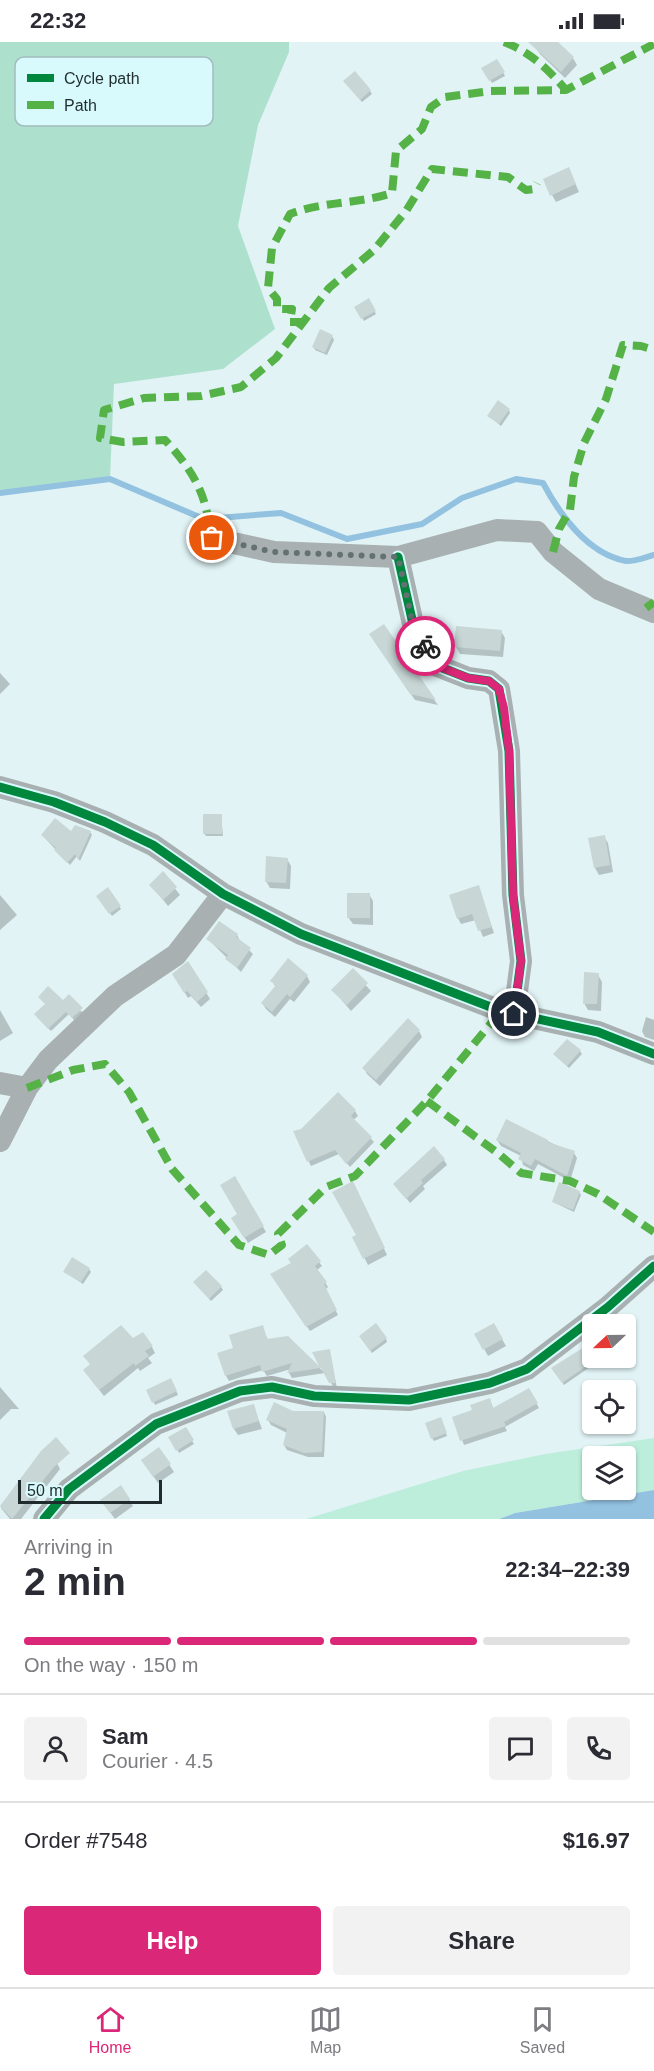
<!DOCTYPE html>
<meta charset="utf-8">
<style>
body{margin:0;font-family:Helvetica,sans-serif;background:#f2f2f3;color:#2b2b33;height:100vh;display:flex;flex-direction:column;font-size:22px;white-space:nowrap}
*{box-sizing:border-box;margin:0}
p{font-size:20px;color:#7c7c81}
.icon{flex:none;width:33px;height:33px;fill:none;stroke:currentColor;stroke-width:2;stroke-linecap:round;stroke-linejoin:round}
.map{position:relative;height:1477px;overflow:hidden}
.details{display:flex;flex-direction:column;background:#fff;flex:1}
.details>*{flex:none}
.needle{width:39px;rotate:248deg}
.controls{position:absolute;left:582px;top:1272px;display:grid;gap:12px}
.controls a{display:grid;place-items:center;width:54px;height:54px;border-radius:6px;background:#fff;box-shadow:0 2px 4px #0004;font-size:30px}
.scale{position:absolute;left:18px;bottom:15px;width:144px;box-sizing:border-box;padding-left:6px;border:3px solid #1f2b2d;border-top:0;font-size:16px;line-height:21px;white-space:nowrap;color:#1f2b2d;-webkit-text-stroke:4px #d9fafd;paint-order:stroke}
.pin{position:absolute;display:grid;place-items:center;width:51px;height:51px;color:#fff;margin:-26px;border:3px solid #fff;border-radius:50%;box-shadow:0 2px 6px #0007}
.courier{position:absolute;display:grid;place-items:center;width:60px;height:60px;margin:-30px;border:4px solid #db2777;border-radius:50%;background:#fff;color:#222;box-shadow:0 2px 8px #0007}
.summary em{font-style:normal;font-weight:600}
.summary div{display:flex;flex-direction:column-reverse}
.summary{display:flex;align-items:center;justify-content:space-between;height:102px;padding:0 24px}
h1{font-size:39px;font-weight:600;line-height:45px}
.bar{display:grid;grid-template-columns:repeat(4,1fr);gap:9px 6px;align-content:center;height:72px;padding:0 24px}
.bar i{height:8px;border-radius:4px;background:#e1e1e2}
.bar .active{background:#db2777}
.bar p{grid-column:span 4}
.line{display:flex;align-items:center;gap:15px;padding:0 24px;border-top:2px solid #e1e1e2}
.line div{flex:1}
.round{display:grid;place-items:center;flex:none;width:63px;height:63px;border-radius:6px;background:#f2f2f3}
.action{display:flex;gap:12px;margin-top:auto;padding:12px 24px}
.action a{flex:1;height:69px;border-radius:6px;background:#db2777;color:#fff;font-size:24px;font-weight:600;line-height:69px;text-align:center}
.action a+a{background:#f2f2f3;color:#2b2b33}
.status{display:flex;justify-content:space-between;align-items:center;height:42px;padding:0 30px;background:#fff;direction:ltr}
.status svg{height:16px;fill:currentColor}
.tab-bar{display:flex;justify-content:space-around;align-items:center;height:84px;border-top:2px solid #e1e1e2;background:#fff;font-size:16px;color:#7c7c81}
.tab-bar a{display:grid;justify-items:center;gap:3px}
.tab-bar .active{color:#db2777}
.map>svg:first-child{display:block}
.green{fill:#bdeedc;fill-rule:evenodd}
.forest{fill:#aee0ce}
.water{fill:#93c2e1}
.shadow{fill:#0003}
.lines{fill:none;stroke-linecap:round;stroke-linejoin:round}
.stream{stroke:#93c2e1;stroke-width:6}
.building{fill:#c8d6d6}
.minor{stroke:#a8b0b1;stroke-width:22}
.quiet{stroke:#55b246;stroke-width:8;stroke-dasharray:15 8;stroke-linecap:butt}
.cycleway-casing{stroke:#d9fafd;stroke-width:13}
.cycleway{stroke:#00873e;stroke-width:9}
.done{stroke:#637173;stroke-width:6;stroke-dasharray:0 10.8}
.route{stroke:#db2777;stroke-width:8}
.key{fill:#d9fafd;stroke:#a1bcbf;stroke-width:1.5}
.key-label{font-size:16px;fill:#1f2b2d}
</style>
<div class="status"><b>22:32</b><svg viewBox="0 0 49 12"><path d="M0 12V9h3v3zM5 12V6h3v6zM10 12V3h3v9zM15 12V0h3v12zM26 1h20v11H26zM47 4h2v5h-2z"/></svg></div>
<div class="map">
<svg width="654" height="1477" viewBox="0 0 654 1477">
<rect width="100%" height="100%" fill="#e1f3f5"/>
<path class="green" d="M 654,1396 L 654,1448 L 515,1471 L 499,1477 L 306,1477 L 463,1429 L 545,1412 ZM 592,1414 L 626,1414 L 626,1448 L 592,1448 Z"/>
<path class="forest" d="M 0,0 L 289,0 L 289,10 L 258,83 L 238,184 L 275,287 L 223,327 L 114,342 L 110,437 L 0,451 Z"/>
<path class="water" d="M 654,1448 L 654,1477 L 499,1477 L 515,1471 Z"/>
<path class="shadow" d="M 541,0 L 556,0 L 573,16 L 577,23 L 565,36 L 540,12 L 536,6 Z
M 497,19 L 505,34 L 492,41 L 483,26 Z
M 347,42 L 370,49 L 372,52 L 362,60 Z
M 572,134 L 579,150 L 556,160 L 552,153 Z
M 368,258 L 376,272 L 364,279 L 356,265 Z
M 332,294 L 334,298 L 327,313 L 315,308 L 314,305 Z
M 509,368 L 510,371 L 501,384 L 489,374 Z
M 383,584 L 435,659 L 438,663 L 415,658 L 374,599 Z
M 501,589 L 505,596 L 503,615 L 460,612 L 456,605 Z
M 0,631 L 10,642 L 0,652 Z
M 221,774 L 223,794 L 206,794 L 204,791 Z
M 90,790 L 92,793 L 80,819 L 77,814 L 70,823 L 43,794 Z
M 604,795 L 608,801 L 613,830 L 599,833 L 595,826 L 590,797 Z
M 287,817 L 291,824 L 290,847 L 270,846 L 266,839 Z
M 163,831 L 180,853 L 168,864 L 151,843 Z
M 478,845 L 494,891 L 483,895 L 476,878 L 461,882 L 458,876 Z
M 107,847 L 121,867 L 112,874 L 98,854 Z
M 369,852 L 373,859 L 373,883 L 353,882 L 348,875 Z
M 0,853 L 17,873 L 0,888 Z
M 237,893 L 240,899 L 253,912 L 241,930 L 208,897 Z
M 188,921 L 210,957 L 201,965 L 191,954 L 188,956 L 174,932 Z
M 352,928 L 371,949 L 351,969 L 333,948 Z
M 598,933 L 602,940 L 601,969 L 588,968 L 584,961 Z
M 307,934 L 310,940 L 294,960 L 290,957 L 275,975 L 266,967 L 262,961 L 276,945 L 272,939 Z
M 63,960 L 83,970 L 74,978 L 69,972 L 51,989 L 37,975 Z
M 0,968 L 13,991 L 0,999 Z
M 646,975 L 654,978 L 654,998 L 645,995 L 642,989 Z
M 419,989 L 422,995 L 380,1044 L 367,1032 L 364,1026 Z
M 580,1009 L 582,1012 L 569,1026 L 557,1015 Z
M 338,1052 L 355,1069 L 358,1074 L 353,1078 L 374,1100 L 350,1125 L 339,1112 L 311,1124 L 295,1090 L 301,1088 Z
M 497,1098 L 547,1099 L 574,1111 L 577,1116 L 570,1139 L 538,1122 L 534,1129 L 523,1123 L 521,1114 L 501,1104 Z
M 444,1118 L 447,1123 L 423,1144 L 425,1147 L 410,1161 L 395,1142 Z
M 234,1136 L 266,1190 L 248,1201 L 233,1176 L 239,1172 Z
M 356,1147 L 387,1213 L 368,1223 L 354,1195 L 358,1193 Z
M 579,1150 L 581,1153 L 574,1170 L 553,1160 Z
M 319,1220 L 322,1224 L 317,1228 L 328,1245 L 325,1248 L 338,1273 L 310,1289 L 274,1237 Z
M 89,1227 L 91,1230 L 83,1242 L 65,1230 Z
M 197,1243 L 221,1245 L 223,1248 L 211,1259 Z
M 494,1283 L 506,1304 L 488,1314 L 476,1292 Z
M 262,1285 L 268,1298 L 287,1296 L 324,1330 L 329,1309 L 337,1346 L 334,1346 L 325,1331 L 292,1336 L 289,1331 L 291,1327 L 267,1334 L 263,1328 L 229,1339 L 226,1334 L 235,1307 Z
M 361,1295 L 386,1297 L 387,1300 L 372,1311 Z
M 133,1298 L 152,1305 L 155,1311 L 148,1316 L 152,1321 L 140,1329 L 138,1326 L 104,1354 L 89,1335 L 91,1323 L 85,1314 Z
M 592,1301 L 592,1316 L 603,1316 L 564,1343 L 553,1326 Z
M 171,1338 L 178,1353 L 155,1363 L 148,1348 Z
M 0,1345 L 19,1367 L 11,1367 L 0,1378 Z
M 529,1348 L 539,1366 L 505,1385 L 507,1389 L 464,1403 L 454,1376 L 473,1369 L 490,1358 L 494,1368 Z
M 253,1363 L 262,1387 L 238,1393 L 234,1387 Z
M 324,1370 L 326,1375 L 324,1415 L 308,1415 L 287,1408 L 284,1403 L 287,1391 L 271,1383 L 268,1378 Z
M 442,1380 L 447,1394 L 434,1399 L 432,1396 Z
M 185,1387 L 194,1402 L 179,1411 L 170,1395 Z
M 159,1407 L 174,1430 L 158,1441 L 147,1425 Z
M 40,1415 L 57,1421 L 60,1427 L 21,1477 L 10,1477 L 1,1466 Z
M 129,1457 L 133,1464 L 115,1477 L 106,1465 Z"/>
<g class="lines">
<path class="stream" d="M 0,451 L 110,437 L 204,477 L 281,471 L 347,497 L 422,482 L 462,456 L 516,437 L 543,441 C 560,473 588,512 626,519 C 634,520 646,515 654,513"/>
</g>
<path class="building" d="M 528,0 L 558,0 L 574,15 L 561,30 Z
M 497,17 L 505,30 L 489,39 L 481,26 Z
M 355,29 L 371,48 L 360,58 L 343,39 Z
M 569,125 L 576,142 L 550,154 L 543,137 Z
M 369,256 L 376,269 L 361,277 L 354,265 Z
M 320,287 L 333,293 L 325,311 L 312,305 Z
M 498,358 L 510,367 L 499,382 L 487,374 Z
M 384,582 L 436,658 L 410,652 L 369,592 Z
M 456,584 L 502,588 L 500,609 L 454,605 Z
M 203,772 L 222,772 L 222,792 L 203,792 Z
M 55,776 L 71,789 L 75,783 L 91,789 L 78,818 L 75,812 L 67,821 L 54,808 L 56,806 L 41,793 Z
M 605,793 L 610,823 L 594,826 L 588,796 Z
M 266,814 L 288,816 L 286,841 L 265,840 Z
M 163,829 L 177,845 L 163,858 L 149,843 Z
M 479,843 L 492,885 L 478,889 L 472,872 L 457,877 L 449,853 Z
M 108,845 L 121,864 L 109,872 L 96,854 Z
M 347,851 L 370,851 L 370,876 L 347,876 Z
M 219,879 L 238,892 L 236,895 L 251,906 L 237,926 L 225,917 L 228,913 L 206,897 Z
M 288,916 L 308,933 L 290,955 L 287,952 L 272,970 L 261,961 L 276,943 L 270,939 Z
M 188,919 L 208,950 L 197,960 L 187,949 L 184,951 L 172,932 Z
M 353,926 L 368,941 L 347,963 L 331,948 Z
M 584,930 L 599,931 L 597,962 L 583,962 Z
M 48,944 L 63,958 L 69,952 L 83,966 L 72,976 L 66,970 L 48,987 L 34,972 L 45,962 L 38,955 Z
M 408,976 L 420,988 L 376,1038 L 362,1026 Z
M 567,997 L 581,1008 L 567,1024 L 553,1012 Z
M 338,1050 L 356,1068 L 351,1074 L 372,1095 L 346,1122 L 335,1108 L 307,1120 L 293,1089 L 301,1087 Z
M 506,1077 L 548,1098 L 547,1100 L 575,1109 L 567,1134 L 535,1117 L 531,1124 L 518,1117 L 521,1111 L 496,1098 Z
M 434,1104 L 445,1117 L 421,1138 L 423,1141 L 406,1157 L 393,1142 Z
M 235,1134 L 264,1184 L 244,1196 L 231,1176 L 237,1172 L 220,1143 Z
M 353,1139 L 385,1206 L 363,1217 L 352,1195 L 356,1193 L 332,1150 Z
M 559,1140 L 580,1149 L 573,1168 L 552,1160 Z
M 307,1202 L 321,1219 L 315,1224 L 327,1240 L 324,1242 L 337,1268 L 306,1285 L 270,1232 L 291,1221 L 288,1217 Z
M 72,1215 L 90,1226 L 81,1240 L 63,1230 Z
M 206,1228 L 222,1244 L 209,1257 L 193,1240 Z
M 376,1281 L 387,1296 L 370,1309 L 359,1294 Z
M 494,1281 L 503,1297 L 483,1308 L 474,1292 Z
M 121,1283 L 133,1296 L 143,1290 L 153,1304 L 145,1309 L 149,1314 L 135,1324 L 134,1321 L 99,1348 L 83,1328 L 90,1322 L 83,1314 Z
M 263,1283 L 267,1297 L 288,1294 L 319,1324 L 312,1310 L 330,1307 L 336,1341 L 329,1341 L 321,1326 L 287,1331 L 292,1321 L 262,1330 L 260,1323 L 225,1334 L 217,1311 L 233,1306 L 229,1293 Z
M 592,1300 L 592,1320 L 562,1341 L 551,1326 Z
M 171,1336 L 177,1349 L 152,1361 L 146,1348 Z
M 529,1346 L 538,1361 L 504,1380 L 506,1384 L 460,1399 L 452,1375 L 472,1368 L 470,1363 L 490,1356 L 493,1366 Z
M 274,1360 L 293,1369 L 324,1369 L 322,1410 L 304,1411 L 283,1403 L 287,1387 L 266,1378 Z
M 254,1362 L 259,1379 L 233,1387 L 227,1369 Z
M 441,1375 L 447,1391 L 431,1397 L 425,1381 Z
M 186,1385 L 194,1398 L 176,1409 L 168,1395 Z
M 56,1395 L 70,1411 L 54,1425 L 12,1477 L 0,1464 L 41,1409 Z
M 159,1405 L 171,1422 L 153,1435 L 141,1418 Z
M 121,1443 L 130,1457 L 110,1471 L 100,1458 Z"/>
<g class="lines">
<path class="minor" d="M 209,483 L 211,496 L 274,510 L 398,515 L 497,488 L 537,490 L 553,510 L 599,547 L 654,570
M 398,515 L 413,582 L 435,623 L 468,636 L 489,639 L 499,647 L 509,709 L 513,853 L 521,919 L 514,972
M 0,745 L 54,760 L 105,780 L 153,803 L 223,852 L 301,892 L 501,969 L 598,990 L 654,1012
M 0,1041 L 27,1046
M 0,1099 L 27,1046 L 48,1018 L 115,954 L 176,913 L 223,852
M 44,1477 L 69,1447 L 156,1382 L 240,1349 L 272,1345 L 314,1354 L 409,1358 L 490,1341 L 527,1327 L 608,1265 L 654,1224"/>
<path class="quiet" d="M 504,0 C 530,10 548,27 566,48
M 305,280 L 290,280 L 292,267 L 277,267 L 277,257 L 268,246 L 272,206 L 290,172 C 324,159 359,162 392,151 L 396,109 L 422,87 L 431,65 L 445,55 L 491,49 L 566,48 L 654,2
M 209,483 C 205,448 189,424 165,398 L 123,400 L 100,396 L 104,368 L 144,356 L 201,354 L 241,345 L 276,316 L 329,246 L 374,208 L 406,169 L 432,127 L 508,135 L 526,148 L 534,147 L 537,141
M 553,510 L 559,487 L 570,468 L 574,435 L 584,401 L 606,357 L 623,303 L 641,304 L 654,308
M 646,566 L 654,560
M 27,1046 L 73,1028 L 105,1022 L 129,1050 L 172,1127 L 239,1203 L 269,1213 L 282,1203 L 278,1192 L 326,1145 L 355,1134 L 427,1059 L 501,969
M 427,1059 L 499,1112 L 521,1131 L 570,1139 L 598,1152 L 654,1190"/>
<g class="cycleway-casing">
<path id="cycleway" d="M 398,515 L 413,582 L 435,623 L 468,636 L 489,639 L 499,647 L 509,709 L 513,853 L 521,919 L 514,972
M 0,745 L 54,760 L 105,780 L 153,803 L 223,852 L 301,892 L 501,969 L 598,990 L 654,1012
M 44,1477 L 69,1447 L 156,1382 L 240,1349 L 272,1345 L 314,1354 L 409,1358 L 490,1341 L 527,1327 L 608,1265 L 654,1224"/>
</g>
<use href="#cycleway" class="cycleway"/>
</g>
<g class="lines">
<path class="done" d="M 212,496 L 274,510 L 398,515 L 413,582 L 425,604"/>
<path class="route" d="M 425,604 L 435,623 L 468,636 L 489,639 L 499,647 L 504,666 L 509,709 L 513,853 L 521,919 L 514,972"/>
</g>
<rect x="15" y="15" width="198" height="69" rx="9" class="key"/>
<rect x="27" y="32" width="27" height="8" fill="#00873e"/>
<rect x="27" y="59" width="27" height="8" fill="#55b246"/>
<g class="key-label">
<text x="64" y="42">Cycle path</text>
<text x="64" y="69">Path</text>
</g>
</svg>
<div class="controls">
<a><svg class="needle" viewBox="-14 -14 28 28"><path d="M0-13l5 13h-10z" fill="#e53935"/><path d="M0 13l5-13h-10z" fill="#7c7c81"/></svg></a>
<a><svg class="icon" aria-label="locate" viewBox="0 0 24 24"><circle cx="12" cy="12" r="6"/><path d="M12 2v4M12 18v4M2 12h4M18 12h4"/></svg></a>
<a><svg class="icon" aria-label="layers" viewBox="0 0 24 24"><path d="M12 4l9 5-9 5-9-5zM3 14l9 5 9-5"/></svg></a>
</div>
<div class="scale">50 m</div>
<div class="pin" style="left:212px;top:496px;background:#ea580c"><svg class="icon" aria-label="bag" viewBox="0 0 24 24"><path d="M5 8h14l-1 12H6zM9 8a3 3 0 0 1 6 0"/></svg></div>
<div class="pin" style="left:514px;top:972px;background:#1f2937"><svg class="icon" aria-label="home" viewBox="0 0 24 24"><path d="M3 11l9-7 9 7M6 9v11h12V9"/></svg></div>
<div class="courier" style="left:425px;top:604px"><svg class="icon" aria-label="bike" viewBox="0 0 24 24"><circle cx="6" cy="16" r="4"/><circle cx="18" cy="16" r="4"/><path d="M6 16l4-8h5l3 8M10 8l3 8H6M13 5h3"/></svg></div>
</div>
<section class="details">
<div class="summary"><div><h1>2 min</h1><p>Arriving in</p></div><em>22:34–22:39</em></div>
<div class="bar"><i class="active"></i><i class="active"></i><i class="active"></i><i></i><p>On the way · 150 m</p></div>
<div class="line" style="height:108px"><a class="round"><svg class="icon" aria-label="person" viewBox="0 0 24 24"><circle cx="12" cy="8" r="4"/><path d="M4 21q1-7 8-7t8 7"/></svg></a><div><b>Sam</b><p>Courier · 4.5</p></div><a class="round"><svg class="icon" aria-label="chat" viewBox="0 0 24 24"><path d="M4 5h16v11H9l-5 4z"/></svg></a><a class="round"><svg class="icon" aria-label="phone" viewBox="0 0 24 24"><path d="M5 4h4l2 5-3 2q2 4 5 5l2-3 5 2v4C11 20 4 13 5 4z"/></svg></a></div>
<div class="line" style="height:78px"><div>Order #7548</div><b>$16.97</b></div>
<div class="action"><a>Help</a><a>Share</a></div>
</section>
<nav class="tab-bar">
<a class="active"><svg class="icon" aria-label="home" viewBox="0 0 24 24"><path d="M3 11l9-7 9 7M6 9v11h12V9"/></svg>Home</a>
<a><svg class="icon" aria-label="map" viewBox="0 0 24 24"><path d="M3 6l6-2 6 2 6-2v14l-6 2-6-2-6 2zM9 4v14M15 6v14"/></svg>Map</a>
<a><svg class="icon" aria-label="saved" viewBox="0 0 24 24"><path d="M7 4h10v16l-5-4-5 4z"/></svg>Saved</a>
</nav>
